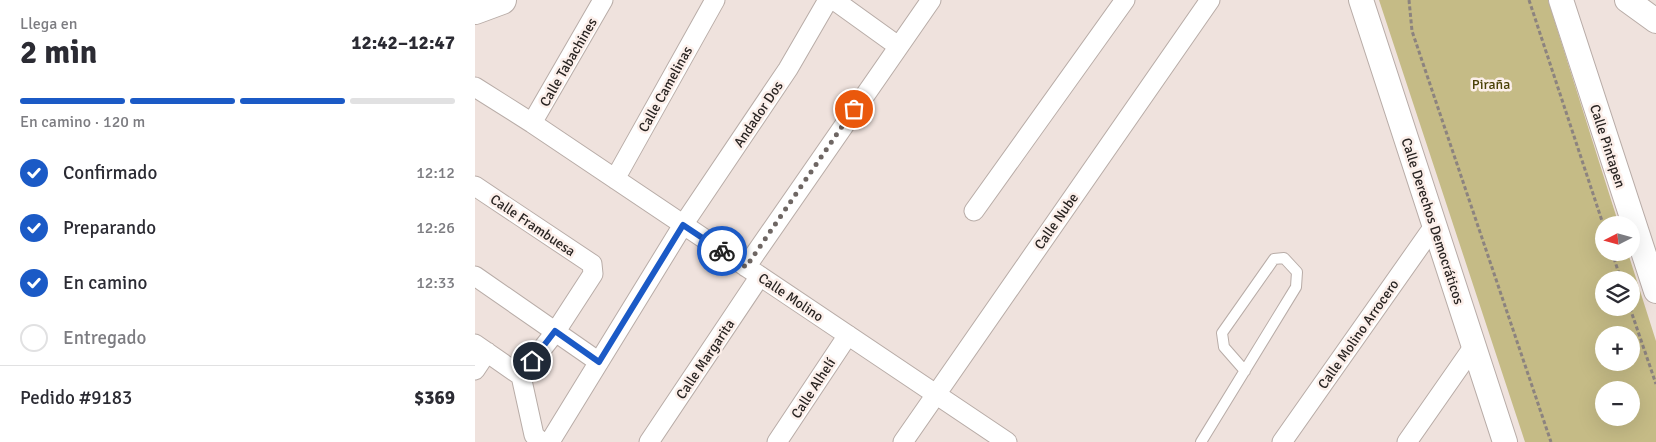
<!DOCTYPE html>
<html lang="es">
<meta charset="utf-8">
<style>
body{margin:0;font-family:Signika,sans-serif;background:#f2f2f3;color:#2b2b33;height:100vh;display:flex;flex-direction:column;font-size:19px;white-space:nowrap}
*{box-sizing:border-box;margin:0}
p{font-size:16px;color:#7c7c81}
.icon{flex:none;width:28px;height:28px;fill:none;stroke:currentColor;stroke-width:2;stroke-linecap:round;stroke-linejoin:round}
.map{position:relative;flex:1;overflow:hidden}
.side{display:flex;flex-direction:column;background:#fff;width:475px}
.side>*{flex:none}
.needle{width:32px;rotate:264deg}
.fabs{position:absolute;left:1120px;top:216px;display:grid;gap:10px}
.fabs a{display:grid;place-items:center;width:45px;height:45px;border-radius:50%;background:#fff;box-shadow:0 5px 20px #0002;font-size:25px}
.pin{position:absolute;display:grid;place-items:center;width:42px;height:42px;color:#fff;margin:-21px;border:2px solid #fff;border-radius:50%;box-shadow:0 1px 5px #0007}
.courier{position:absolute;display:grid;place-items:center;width:50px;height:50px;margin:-25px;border:4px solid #1b5ac6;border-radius:50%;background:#fff;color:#222;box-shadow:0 1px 6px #0007}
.summary em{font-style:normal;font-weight:800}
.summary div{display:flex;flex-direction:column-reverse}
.summary{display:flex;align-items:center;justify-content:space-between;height:85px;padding:0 20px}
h1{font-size:32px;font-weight:800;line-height:38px}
.bar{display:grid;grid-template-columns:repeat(4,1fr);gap:8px 5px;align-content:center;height:60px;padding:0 20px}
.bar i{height:6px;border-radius:4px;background:#e1e1e2}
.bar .current{background:#1b5ac6}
.bar p{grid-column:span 4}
.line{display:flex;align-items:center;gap:12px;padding:0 20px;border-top:1px solid #e1e1e2}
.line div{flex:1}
ol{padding:0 20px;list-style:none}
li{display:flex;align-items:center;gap:15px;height:55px}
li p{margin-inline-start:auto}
li .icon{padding:5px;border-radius:50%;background:#1b5ac6;color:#fff;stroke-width:4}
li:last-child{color:#7c7c81}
li i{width:28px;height:28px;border:2px solid #e1e1e2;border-radius:50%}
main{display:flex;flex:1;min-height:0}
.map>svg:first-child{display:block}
.green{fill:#c5bb86;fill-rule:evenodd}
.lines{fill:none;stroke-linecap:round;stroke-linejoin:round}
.service-casing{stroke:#b8aca7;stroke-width:12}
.minor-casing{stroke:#b8aca7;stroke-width:21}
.tertiary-casing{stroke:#b8aca7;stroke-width:26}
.secondary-casing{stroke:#b8aca7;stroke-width:30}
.path{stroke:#8c837f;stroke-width:3;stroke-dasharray:4 2.5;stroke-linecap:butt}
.service{stroke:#fff;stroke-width:10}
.minor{stroke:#fff;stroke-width:19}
.tertiary{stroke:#fff;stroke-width:24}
.secondary{stroke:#fff;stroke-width:28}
.done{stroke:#6e6663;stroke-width:5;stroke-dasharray:0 9}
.route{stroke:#1b5ac6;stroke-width:6}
.labels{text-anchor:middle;stroke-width:5;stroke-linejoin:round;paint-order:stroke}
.street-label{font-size:14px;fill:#292422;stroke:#fcefea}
.park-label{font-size:14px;fill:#4b4107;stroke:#fcefea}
</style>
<main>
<section class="side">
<div class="summary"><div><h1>2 min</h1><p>Llega en</p></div><em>12:42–12:47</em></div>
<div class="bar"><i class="current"></i><i class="current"></i><i class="current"></i><i></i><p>En camino · 120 m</p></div>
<ol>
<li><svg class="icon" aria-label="check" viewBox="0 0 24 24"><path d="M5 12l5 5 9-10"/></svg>Confirmado<p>12:12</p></li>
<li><svg class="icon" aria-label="check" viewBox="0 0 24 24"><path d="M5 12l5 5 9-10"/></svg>Preparando<p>12:26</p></li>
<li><svg class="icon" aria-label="check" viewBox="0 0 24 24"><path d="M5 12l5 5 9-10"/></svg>En camino<p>12:33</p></li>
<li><i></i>Entregado</li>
</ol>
<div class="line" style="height:65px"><div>Pedido #9183</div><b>$369</b></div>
</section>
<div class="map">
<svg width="1181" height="442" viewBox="0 0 1181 442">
<rect width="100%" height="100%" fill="#efe2dd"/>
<path class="green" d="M 904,0 L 1073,0 L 1144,225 L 1129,225 L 1129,252 L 1153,253 L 1181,341 L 1181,442 L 1050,442 ZM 1129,280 L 1156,280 L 1156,308 L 1129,308 ZM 1129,335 L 1156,335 L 1156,362 L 1129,362 ZM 1129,390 L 1156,390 L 1156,418 L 1129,418 Z"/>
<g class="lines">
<g class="service-casing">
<path id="service" d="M 726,442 L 821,287 L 822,272 L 809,258 L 799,259 L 747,333 L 749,347 L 770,371"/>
</g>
<g class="minor-casing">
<path id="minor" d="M 359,0 L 423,46
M 0,87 L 57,123 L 532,442
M 57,123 L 128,0
M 140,179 L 240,0
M 0,186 L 117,264 L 118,274 L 81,331 L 46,376
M 499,211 L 650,0
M 271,267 L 456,0
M 0,276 L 124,362
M 0,344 L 46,376 L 59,435 L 66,442
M 0,370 L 12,352
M 69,442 L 76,440 L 208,225 L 313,69 L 353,0
M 174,442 L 285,276
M 302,442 L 373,335
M 428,442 L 735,0
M 807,442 L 959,226
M 932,442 L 999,346"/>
</g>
<g class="tertiary-casing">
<path id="tertiary" d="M 886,0 L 1030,442
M 1086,0 L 1181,291
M 1152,0 L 1181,21"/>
</g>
<g class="secondary-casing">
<path id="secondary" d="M 0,10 L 27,0"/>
</g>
<path class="path" d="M 934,0 L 937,31 L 1076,442
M 1054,0 L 1129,227
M 1137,252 L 1146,280
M 1155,308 L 1181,384"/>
<use href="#service" class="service"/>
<use href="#minor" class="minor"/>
<use href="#tertiary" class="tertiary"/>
<use href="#secondary" class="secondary"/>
</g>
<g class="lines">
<path class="done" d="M 247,251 L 271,267 L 379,109"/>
<path class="route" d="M 57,361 L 80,331 L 124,362 L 208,225 L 247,251"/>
</g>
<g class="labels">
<g class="street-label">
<text transform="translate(93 62) rotate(-60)" y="5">Calle Tabachines</text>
<text transform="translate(190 89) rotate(-61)" y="5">Calle Camelinas</text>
<text transform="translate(283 114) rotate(-56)" y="5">Andador Dos</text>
<text transform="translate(1133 146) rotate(72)" y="5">Calle Pintapen</text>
<text transform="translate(581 221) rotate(-55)" y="5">Calle Nube</text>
<text transform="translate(958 221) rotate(72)" y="5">Calle Derechos Democráticos</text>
<text transform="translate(58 225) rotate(34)" y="5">Calle Frambuesa</text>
<text transform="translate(316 297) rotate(34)" y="5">Calle Molino</text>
<text transform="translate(883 334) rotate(-55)" y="5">Calle Molino Arrocero</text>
<text transform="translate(230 359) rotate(-56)" y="5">Calle Margarita</text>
<text transform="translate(338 388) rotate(-57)" y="5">Calle Alhelí</text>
</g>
<g class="park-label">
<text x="1016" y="89">Piraña</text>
</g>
</g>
</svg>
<div class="fabs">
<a><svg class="needle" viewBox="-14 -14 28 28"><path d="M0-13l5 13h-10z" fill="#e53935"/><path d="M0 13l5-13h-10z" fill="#7c7c81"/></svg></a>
<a><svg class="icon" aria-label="layers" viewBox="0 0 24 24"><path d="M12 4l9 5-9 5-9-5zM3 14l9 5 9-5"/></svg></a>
<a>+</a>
<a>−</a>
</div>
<div class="pin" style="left:379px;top:109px;background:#ea580c"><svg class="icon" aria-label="bag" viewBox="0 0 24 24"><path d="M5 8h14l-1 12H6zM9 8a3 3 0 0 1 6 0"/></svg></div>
<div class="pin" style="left:57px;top:361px;background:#1f2937"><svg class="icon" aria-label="home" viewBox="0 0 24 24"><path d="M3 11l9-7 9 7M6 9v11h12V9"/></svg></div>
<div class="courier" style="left:247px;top:251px"><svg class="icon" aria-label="bike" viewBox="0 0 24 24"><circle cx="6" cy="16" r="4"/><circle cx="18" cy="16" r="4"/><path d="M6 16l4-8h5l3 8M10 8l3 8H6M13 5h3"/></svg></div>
</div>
</main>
